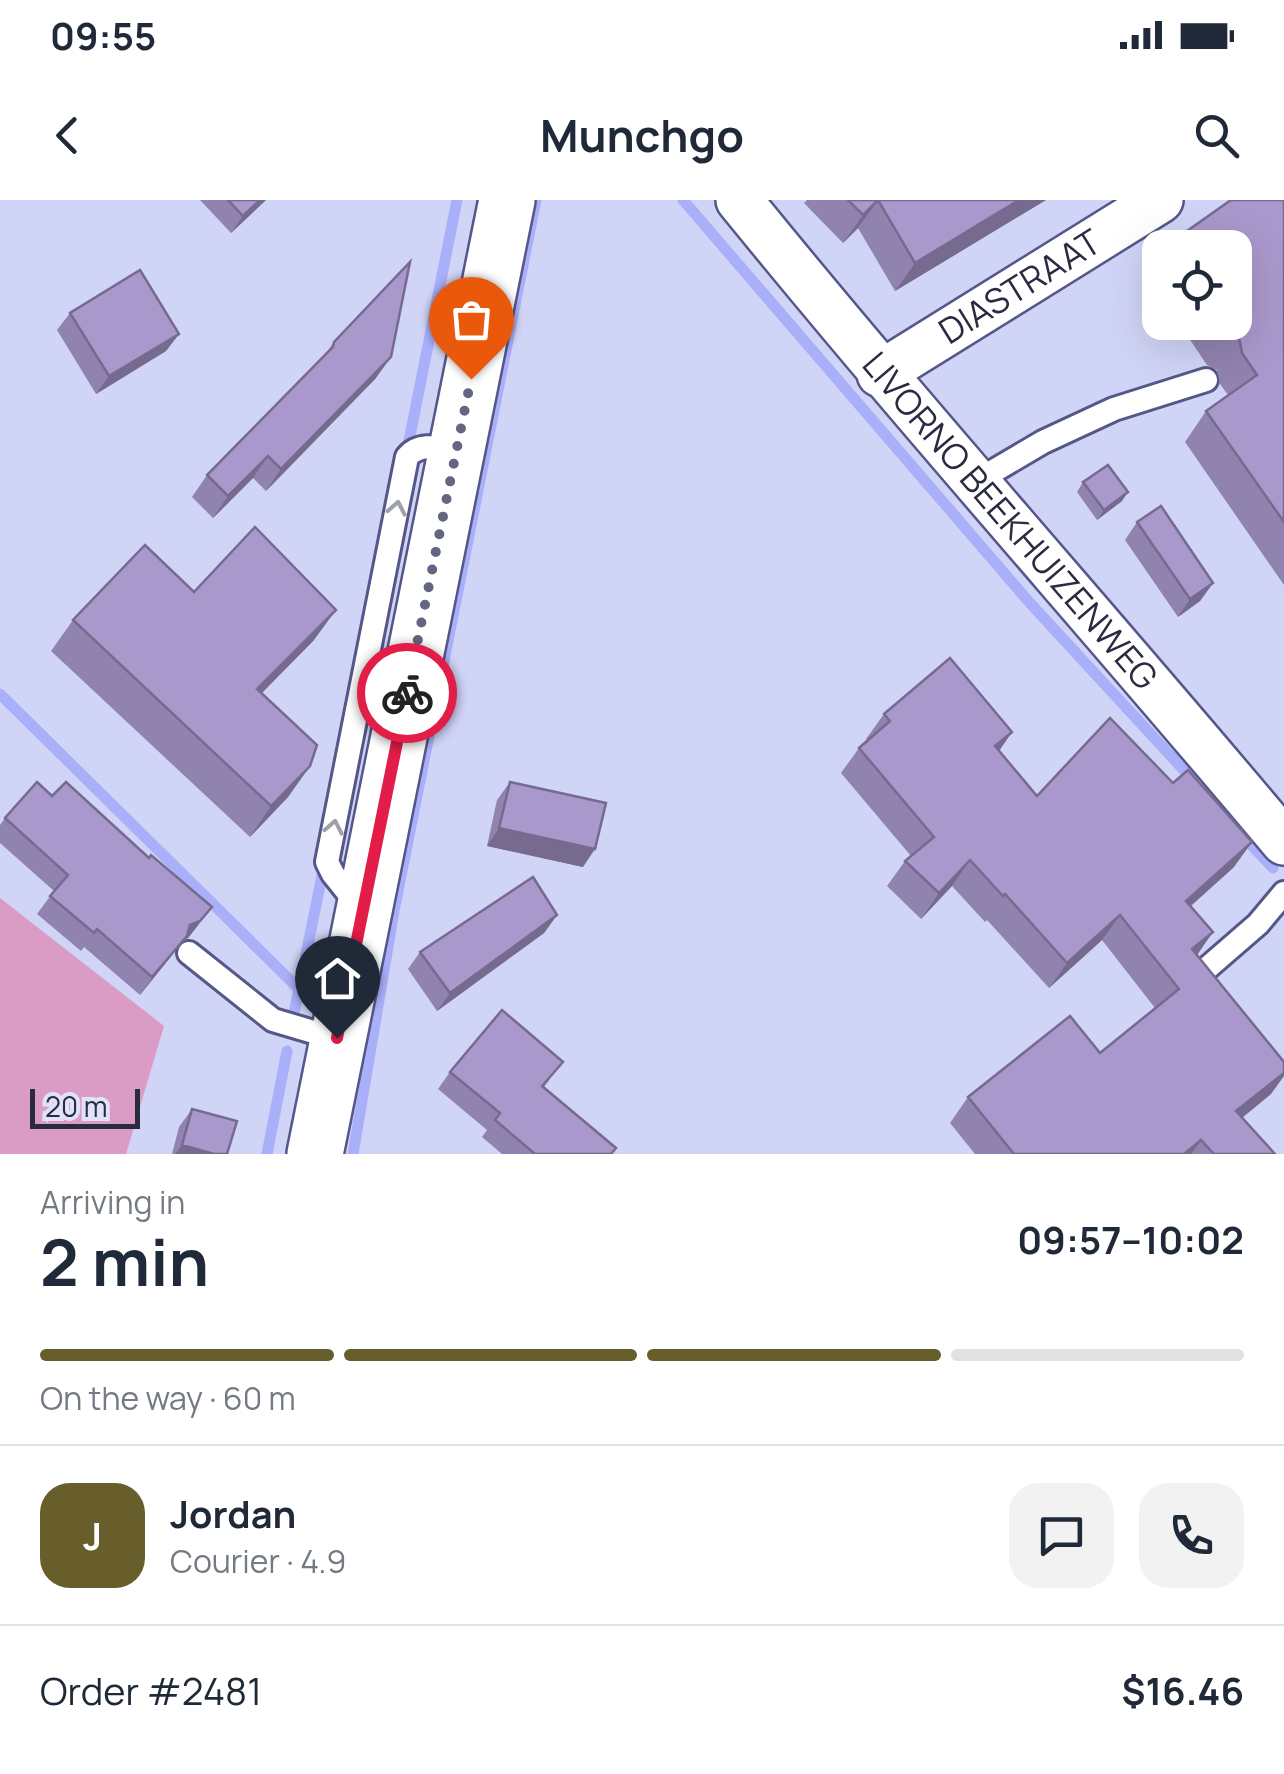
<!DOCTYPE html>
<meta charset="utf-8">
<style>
body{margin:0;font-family:Manrope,sans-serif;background:#f2f2f3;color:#1f2937;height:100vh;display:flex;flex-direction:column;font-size:38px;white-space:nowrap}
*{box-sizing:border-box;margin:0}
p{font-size:32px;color:#747a83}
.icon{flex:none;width:55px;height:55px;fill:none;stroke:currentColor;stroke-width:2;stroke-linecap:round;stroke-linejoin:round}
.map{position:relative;height:954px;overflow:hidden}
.side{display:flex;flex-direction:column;background:#fff;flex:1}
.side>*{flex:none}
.controls{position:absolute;left:1142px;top:30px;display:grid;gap:20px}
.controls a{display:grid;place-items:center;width:110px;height:110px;border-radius:20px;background:#fff;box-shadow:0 10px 40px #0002;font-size:50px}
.scale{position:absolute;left:30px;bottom:25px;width:110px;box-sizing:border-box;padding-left:10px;border:5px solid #292b40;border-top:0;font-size:28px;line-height:35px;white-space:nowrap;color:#292b40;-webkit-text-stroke:8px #dfe2f9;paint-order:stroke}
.pin{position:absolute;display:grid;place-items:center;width:85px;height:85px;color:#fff;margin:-102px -42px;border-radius:50% 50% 50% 0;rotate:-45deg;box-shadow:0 0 10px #0007}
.pin .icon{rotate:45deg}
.courier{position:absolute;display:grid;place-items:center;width:100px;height:100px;margin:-50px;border:8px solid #e11d48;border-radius:50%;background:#fff;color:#222;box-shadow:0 2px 12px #0007}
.head em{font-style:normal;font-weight:700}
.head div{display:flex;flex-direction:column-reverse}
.head{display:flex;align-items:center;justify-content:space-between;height:170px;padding:0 40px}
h1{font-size:65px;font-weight:700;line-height:75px}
.bar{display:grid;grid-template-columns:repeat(4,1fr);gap:15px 10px;align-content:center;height:120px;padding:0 40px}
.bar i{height:12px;border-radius:8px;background:#e0e1e3}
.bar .active{background:#675e2b}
.bar p{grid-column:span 4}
.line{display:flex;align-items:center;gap:25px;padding:0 40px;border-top:2px solid #e0e1e3}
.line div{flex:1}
.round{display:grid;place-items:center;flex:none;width:105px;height:105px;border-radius:30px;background:#f2f2f3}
.status{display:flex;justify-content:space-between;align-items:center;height:70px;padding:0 50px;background:#fff;direction:ltr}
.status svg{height:28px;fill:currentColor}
header{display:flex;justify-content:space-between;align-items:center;height:130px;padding:0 40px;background:#fff;font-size:45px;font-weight:700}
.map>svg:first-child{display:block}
.green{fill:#da9cc5}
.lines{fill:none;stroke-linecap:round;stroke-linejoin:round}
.stream{stroke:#a9aff9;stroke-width:11}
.service-casing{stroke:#545788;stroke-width:28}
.minor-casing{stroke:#545788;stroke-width:50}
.tertiary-casing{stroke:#545788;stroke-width:60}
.service{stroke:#fff;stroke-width:22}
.minor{stroke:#fff;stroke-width:45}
.tertiary{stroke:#fff;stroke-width:55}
.wall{fill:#9183af}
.shaded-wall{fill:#766a8f}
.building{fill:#a998cc;stroke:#766a8f;stroke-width:2.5}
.oneway{stroke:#9fa0a9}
.done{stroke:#636680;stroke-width:10;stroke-dasharray:0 18}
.route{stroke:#e11d48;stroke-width:12}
.labels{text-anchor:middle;stroke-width:9;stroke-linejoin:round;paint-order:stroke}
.street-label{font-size:35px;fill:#292b40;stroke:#dfe2f9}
</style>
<div class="status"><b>09:55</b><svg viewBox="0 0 49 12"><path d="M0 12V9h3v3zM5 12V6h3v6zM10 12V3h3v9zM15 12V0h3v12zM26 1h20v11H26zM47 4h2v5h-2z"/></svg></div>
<header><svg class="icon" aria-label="back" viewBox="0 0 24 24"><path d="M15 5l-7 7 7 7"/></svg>Munchgo<svg class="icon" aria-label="search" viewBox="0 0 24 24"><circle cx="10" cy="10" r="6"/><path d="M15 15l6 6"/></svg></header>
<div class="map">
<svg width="1284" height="954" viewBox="0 0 1284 954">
<rect width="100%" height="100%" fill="#d0d4f6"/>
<path class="green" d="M 0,698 L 164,826 L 126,954 L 0,954 Z"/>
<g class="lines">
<path class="stream" d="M 683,0 L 1030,403 L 1193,580
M 406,256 L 457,0
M 0,494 L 299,789
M 1242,635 L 1273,668
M 294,813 L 324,666
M 267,954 L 287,851
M 353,954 L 394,711 L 536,0"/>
<g class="service-casing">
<path id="service" d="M 975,282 L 1043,242 L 1114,209 L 1206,180
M 361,709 L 333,674 L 327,662 L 407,257 C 419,242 439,248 456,251
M 189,753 L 273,820 L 337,839
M 1198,776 L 1258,724 L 1284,693"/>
</g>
<g class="minor-casing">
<g id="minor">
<path id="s1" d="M 739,0 C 916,218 1104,427 1284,642"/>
<path id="s2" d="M 880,174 L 1160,0"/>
</g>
</g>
<g class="tertiary-casing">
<path id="tertiary" d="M 315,954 L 507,0"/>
</g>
<use href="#service" class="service"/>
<use href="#minor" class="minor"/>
<use href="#tertiary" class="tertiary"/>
</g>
<path class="wall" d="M 200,0 L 266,0 L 231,33 Z
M 807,0 L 1046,0 L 895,91 L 858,28 L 843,43 L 804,3 Z
M 1284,0 L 1284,385 L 1185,242 L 1206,211 L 1228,195 L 1220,184 L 1217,170 L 1207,165 L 1178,122 L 1235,122 L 1235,48 L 1165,48 L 1167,45 Z
M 1160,55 L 1160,97 L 1146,76 Z
M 70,113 L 179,134 L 166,151 L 96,194 L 57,130 Z
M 334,142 L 376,178 L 266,291 L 253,278 L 213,318 L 192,297 L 207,275 L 324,156 Z
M 1083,282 L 1122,301 L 1097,320 L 1077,292 Z
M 1137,322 L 1213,383 L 1200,401 L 1178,417 L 1125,340 Z
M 194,392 L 314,440 L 262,493 L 310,566 L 288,597 L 250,637 L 51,451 L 73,420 Z
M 884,514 L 1012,532 L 999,551 L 1037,596 L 1234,667 L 1191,706 L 1197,755 L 1271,894 L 1242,918 L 1275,954 L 975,954 L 950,923 L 968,897 L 1100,853 L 1155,808 L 1102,740 L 1049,788 L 987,720 L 985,722 L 952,686 L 921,719 L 887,686 L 905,661 L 911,656 L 841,573 L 859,548 L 867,541 L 866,539 Z
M 510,582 L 583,667 L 487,646 L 497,600 Z
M 5,618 L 199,724 L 188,738 L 184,740 L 140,795 L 84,747 L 81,751 L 37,714 L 54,691 L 0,643 L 0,625 Z
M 557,715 L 544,733 L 437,811 L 408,769 L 420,752 Z
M 450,872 L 550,879 L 544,887 L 612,954 L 502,954 L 482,937 L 487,930 L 438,889 Z
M 192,909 L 227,954 L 172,954 L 179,927 Z"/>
<path class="shaded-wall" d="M 260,0 L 266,0 L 231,33 L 243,16 Z
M 878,0 L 858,28 L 843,43 L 863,15 Z
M 1019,0 L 1046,0 L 895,91 L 915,63 Z
M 179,134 L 166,151 L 96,194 L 109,176 Z
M 391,157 L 376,178 L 266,291 L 281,269 Z
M 268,256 L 253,278 L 213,318 L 228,296 Z
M 1128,292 L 1122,301 L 1097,320 L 1104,310 Z
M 1213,383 L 1200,401 L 1178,417 L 1190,399 Z
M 336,410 L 314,440 L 236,519 L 257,489 Z
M 1012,532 L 994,558 L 995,546 Z
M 310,566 L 288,597 L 250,637 L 271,606 Z
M 499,628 L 595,649 L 583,667 L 487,646 Z
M 1252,642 L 1234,667 L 1168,726 L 1186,701 Z
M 970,660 L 952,686 L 921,719 L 939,693 Z
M 212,707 L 199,724 L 188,738 L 184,740 L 140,795 L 190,725 Z
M 557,715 L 544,733 L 437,811 L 450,793 Z
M 1120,715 L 1102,740 L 1049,788 L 1067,763 Z
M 1213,732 L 1195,758 L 1192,749 Z
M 1284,873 L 1284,876 L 1271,894 L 1218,937 L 1236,911 Z
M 1201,940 L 1191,954 L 1184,954 Z
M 182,945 L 214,954 L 175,954 Z"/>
<path class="building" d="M 228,0 L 260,0 L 243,16 Z
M 848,0 L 1019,0 L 915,63 L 878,0 L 863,15 Z
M 1231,0 L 1284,0 L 1284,322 L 1206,211 L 1257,175 L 1242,153 L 1239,138 L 1229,134 L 1221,122 L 1235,122 L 1235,48 L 1169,48 L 1167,45 Z
M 410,62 L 391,157 L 281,269 L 268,256 L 228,296 L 207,275 L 333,147 L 334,142 Z
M 140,70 L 179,134 L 109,176 L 70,113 Z
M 1108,265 L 1128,292 L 1104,310 L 1083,282 Z
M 1161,306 L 1213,383 L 1190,399 L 1137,322 Z
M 255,327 L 336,410 L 257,489 L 317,545 L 310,566 L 271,606 L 73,420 L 145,345 L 194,392 Z
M 950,458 L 1012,532 L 995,546 L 1037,596 L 1110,518 L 1173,583 L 1188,570 L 1252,642 L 1186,701 L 1213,732 L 1192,749 L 1284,862 L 1284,873 L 1236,911 L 1275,954 L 1214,954 L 1201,940 L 1184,954 L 1014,954 L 968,897 L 1070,816 L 1100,853 L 1179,789 L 1120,715 L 1067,763 L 1005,694 L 1003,696 L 970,660 L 939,693 L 905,661 L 934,637 L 859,548 L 890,521 L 884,514 Z
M 37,582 L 52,596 L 66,582 L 149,658 L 151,655 L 212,707 L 200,721 L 190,725 L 187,736 L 152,777 L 97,729 L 94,733 L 50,696 L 68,675 L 5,618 Z
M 510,582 L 606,603 L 595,649 L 499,628 Z
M 533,677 L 557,715 L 450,793 L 420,752 Z
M 502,810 L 563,862 L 542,886 L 616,948 L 611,954 L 535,954 L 495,920 L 500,913 L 450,872 Z
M 192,909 L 237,921 L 227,954 L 214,954 L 182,945 Z"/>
<defs><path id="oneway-chevron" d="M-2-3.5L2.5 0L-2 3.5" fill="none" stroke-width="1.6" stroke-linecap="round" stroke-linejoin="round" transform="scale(2.5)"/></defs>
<g class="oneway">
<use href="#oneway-chevron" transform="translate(397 308) rotate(-79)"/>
<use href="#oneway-chevron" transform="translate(334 627) rotate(-79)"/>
</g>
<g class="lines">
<path class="done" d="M 407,493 L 471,179"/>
<path class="route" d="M 337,838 L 407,493"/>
</g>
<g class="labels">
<g class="street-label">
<text dy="12" stroke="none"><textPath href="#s2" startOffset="165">DIASTRAAT</textPath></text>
<text dy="12" stroke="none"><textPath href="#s1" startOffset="420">LIVORNO BEEKHUIZENWEG</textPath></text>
</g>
</g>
</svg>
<div class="controls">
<a><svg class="icon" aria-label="locate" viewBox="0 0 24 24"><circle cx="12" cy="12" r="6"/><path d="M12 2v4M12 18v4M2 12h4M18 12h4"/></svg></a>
</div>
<div class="scale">20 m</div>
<div class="pin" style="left:471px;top:179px;background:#ea580c"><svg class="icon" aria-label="bag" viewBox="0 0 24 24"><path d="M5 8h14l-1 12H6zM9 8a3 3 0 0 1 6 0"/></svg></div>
<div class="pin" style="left:337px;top:838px;background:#1f2937"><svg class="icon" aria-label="home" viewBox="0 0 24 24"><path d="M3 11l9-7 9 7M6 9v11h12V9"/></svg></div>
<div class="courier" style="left:407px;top:493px"><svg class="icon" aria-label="bike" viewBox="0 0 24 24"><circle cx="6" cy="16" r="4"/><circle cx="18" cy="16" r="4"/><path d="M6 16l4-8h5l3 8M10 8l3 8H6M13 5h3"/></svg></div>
</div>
<section class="side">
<div class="head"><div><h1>2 min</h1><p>Arriving in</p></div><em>09:57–10:02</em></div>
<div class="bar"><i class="active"></i><i class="active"></i><i class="active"></i><i></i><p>On the way · 60 m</p></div>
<div class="line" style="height:180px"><b class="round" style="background:#675e2b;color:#fff">J</b><div><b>Jordan</b><p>Courier · 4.9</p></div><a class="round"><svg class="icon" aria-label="chat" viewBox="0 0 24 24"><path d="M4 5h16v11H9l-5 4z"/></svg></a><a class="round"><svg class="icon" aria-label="phone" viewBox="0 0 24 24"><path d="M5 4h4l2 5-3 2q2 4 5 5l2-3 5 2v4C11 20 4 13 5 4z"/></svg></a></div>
<div class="line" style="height:130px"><div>Order #2481</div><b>$16.46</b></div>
</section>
